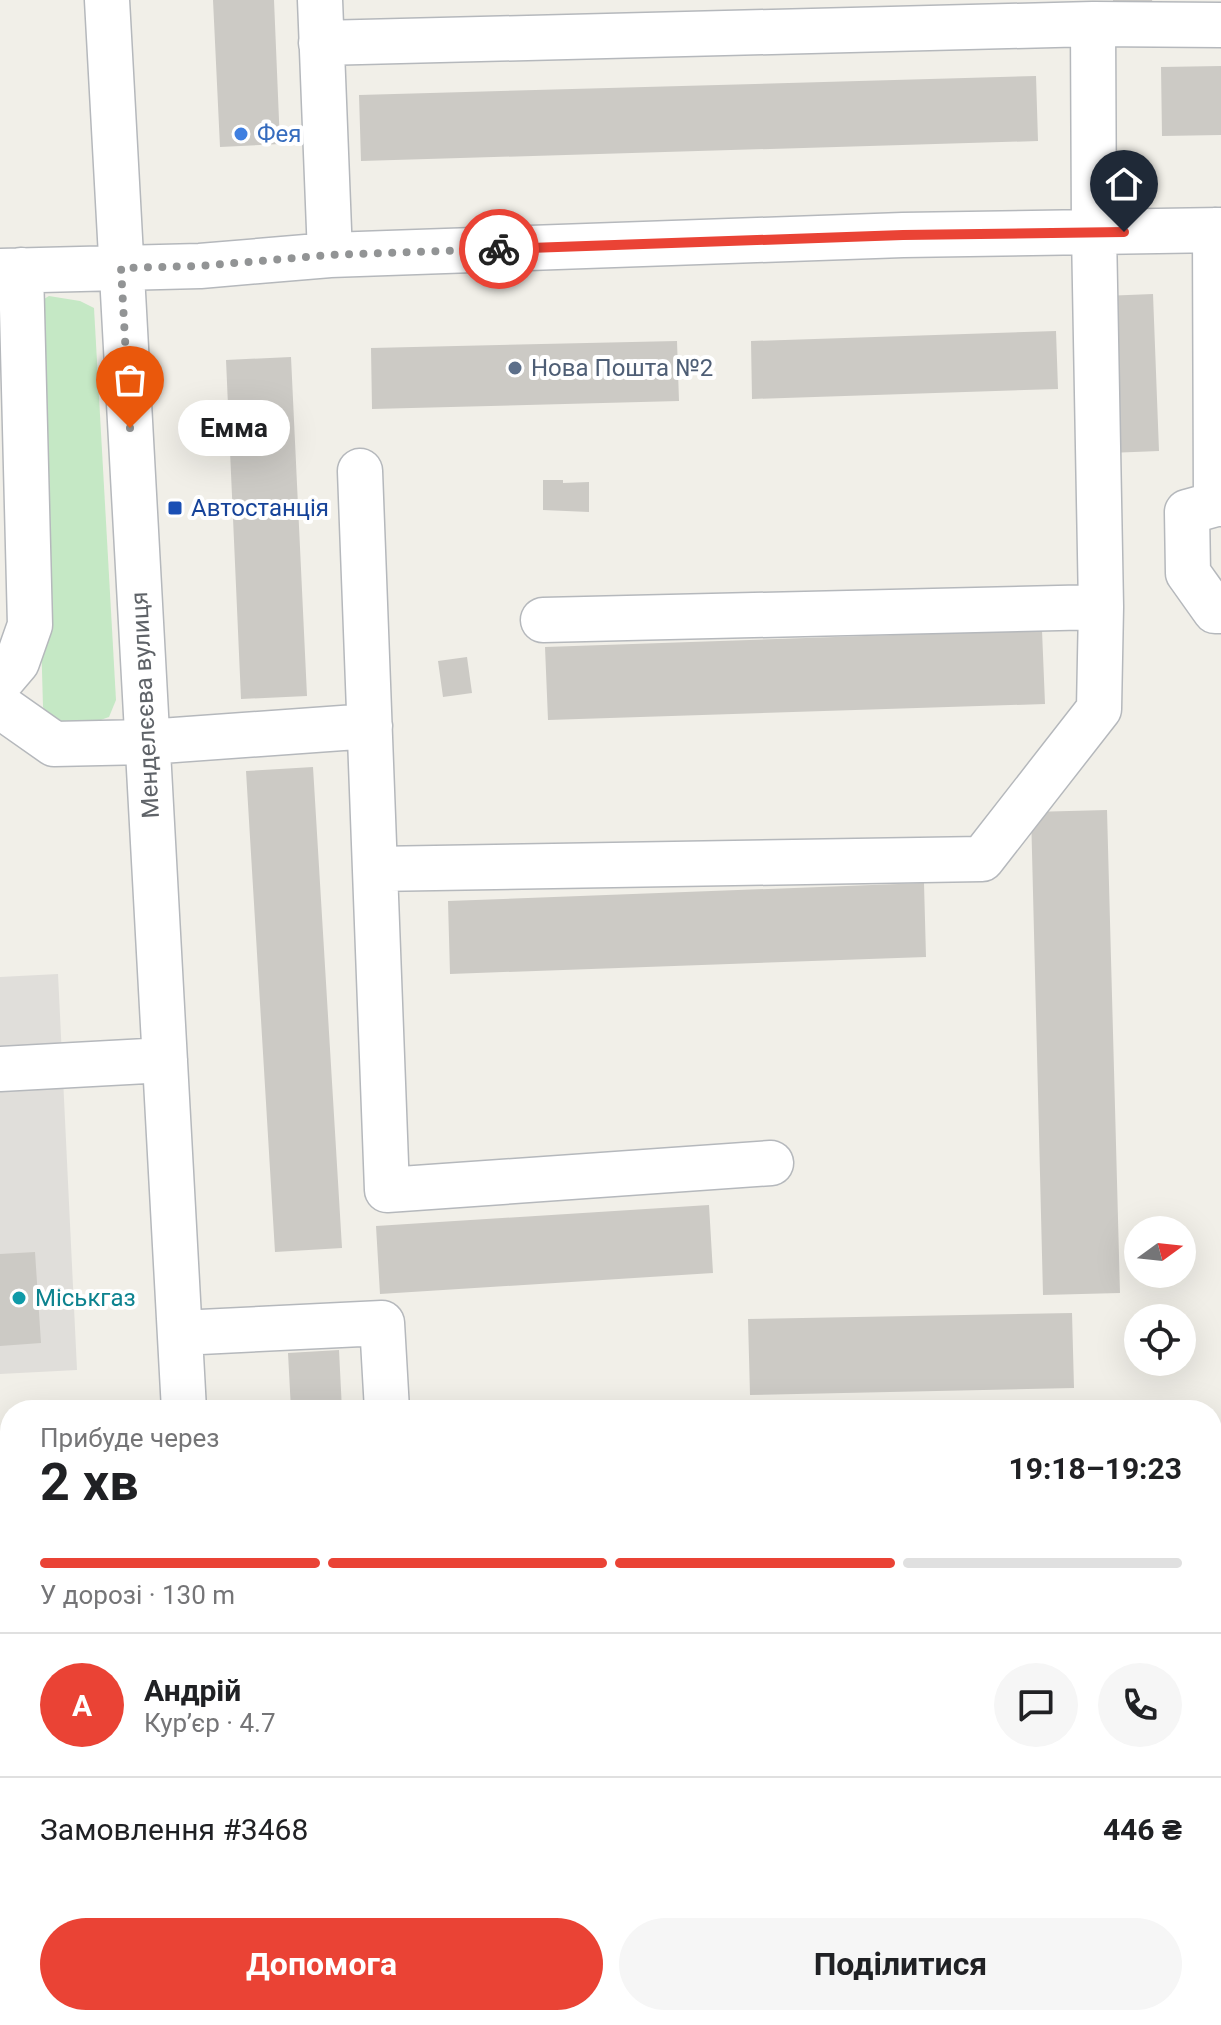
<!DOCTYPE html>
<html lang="uk">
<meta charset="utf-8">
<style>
body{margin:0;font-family:Roboto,sans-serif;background:#f6f6f6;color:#202124;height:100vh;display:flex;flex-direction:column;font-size:30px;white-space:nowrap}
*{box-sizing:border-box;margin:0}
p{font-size:26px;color:#757577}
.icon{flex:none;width:44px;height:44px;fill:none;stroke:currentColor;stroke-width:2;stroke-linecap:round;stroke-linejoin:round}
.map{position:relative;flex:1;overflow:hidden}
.side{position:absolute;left:0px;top:1400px;width:1222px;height:626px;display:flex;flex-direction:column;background:#fff;border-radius:32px 32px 0 0;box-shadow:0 8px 32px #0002}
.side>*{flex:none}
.needle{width:52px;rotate:75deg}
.fabs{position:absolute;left:1124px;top:1216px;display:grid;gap:16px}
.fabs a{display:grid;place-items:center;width:72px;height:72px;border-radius:50%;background:#fff;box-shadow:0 8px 32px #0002;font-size:40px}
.pin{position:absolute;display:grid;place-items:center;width:68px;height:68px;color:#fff;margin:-82px -34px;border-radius:50% 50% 50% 0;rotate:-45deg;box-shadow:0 0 8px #0007}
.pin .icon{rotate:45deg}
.courier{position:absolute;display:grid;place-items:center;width:80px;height:80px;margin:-40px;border:6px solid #ea4335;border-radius:50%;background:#fff;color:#222;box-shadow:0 2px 10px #0007}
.bubble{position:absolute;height:56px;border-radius:28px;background:#fff;box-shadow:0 8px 32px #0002;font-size:26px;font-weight:700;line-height:56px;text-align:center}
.overview em{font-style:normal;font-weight:700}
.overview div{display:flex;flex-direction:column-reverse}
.overview{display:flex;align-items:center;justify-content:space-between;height:136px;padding:0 40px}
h1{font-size:52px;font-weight:700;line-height:60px}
.bar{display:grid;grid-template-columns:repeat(4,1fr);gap:12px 8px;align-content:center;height:96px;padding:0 40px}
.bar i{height:10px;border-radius:6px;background:#e0e0e0}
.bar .active{background:#ea4335}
.bar p{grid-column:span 4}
.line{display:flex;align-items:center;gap:20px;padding:0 40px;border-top:2px solid #e0e0e0}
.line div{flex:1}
.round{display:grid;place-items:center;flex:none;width:84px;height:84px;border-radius:42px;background:#f6f6f6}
.cta{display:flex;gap:16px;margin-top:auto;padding:16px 40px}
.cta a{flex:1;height:92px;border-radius:48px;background:#ea4335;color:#fff;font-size:32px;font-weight:700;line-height:92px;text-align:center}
.cta a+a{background:#f6f6f6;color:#202124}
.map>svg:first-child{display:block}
.industrial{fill:#e0deda}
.green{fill:#c5e8c5}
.building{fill:#cccac5}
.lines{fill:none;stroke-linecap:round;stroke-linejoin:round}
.minor-casing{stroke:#b5b8bc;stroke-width:47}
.minor{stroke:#fff;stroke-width:44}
.done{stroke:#929495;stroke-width:8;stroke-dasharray:0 14.4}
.route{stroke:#ea4335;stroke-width:10}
.shop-dot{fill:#3f7fe0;stroke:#fff;stroke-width:3}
.service-dot{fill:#5c6f8a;stroke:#fff;stroke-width:3}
.transit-dot{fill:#1a4fb4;stroke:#fff;stroke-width:3}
.culture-dot{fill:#0f9aa8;stroke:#fff;stroke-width:3}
.labels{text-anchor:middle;stroke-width:8;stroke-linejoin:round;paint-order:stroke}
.shop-label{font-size:24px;fill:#366cbe;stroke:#fff;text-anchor:start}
.service-label{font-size:24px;fill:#4e5e75;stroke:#fff;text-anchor:start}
.transit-label{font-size:24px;fill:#164399;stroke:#fff;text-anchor:start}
.street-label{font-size:24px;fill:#5f6368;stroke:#fff}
.culture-label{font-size:24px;fill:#0d838f;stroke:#fff;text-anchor:start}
</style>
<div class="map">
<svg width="1221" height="2025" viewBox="0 0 1221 2025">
<rect width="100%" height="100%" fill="#f1efe8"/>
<path class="industrial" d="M 58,974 L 77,1370 L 0,1374 L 0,977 Z"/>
<path class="green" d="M 49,296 L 80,301 L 94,308 L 116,700 L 109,717 C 86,726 56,734 43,707 L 32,306 Z"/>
<path class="building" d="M 213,0 L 274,0 L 280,144 L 220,147 Z
M 1113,0 L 1152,0 L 1153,4 L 1113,6 Z
M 1221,66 L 1221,135 L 1162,136 L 1161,67 Z
M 1036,76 L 1038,141 L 361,161 L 359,95 Z
M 1153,294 L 1159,451 L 1109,453 L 1103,296 Z
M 1056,331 L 1058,389 L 752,399 L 751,341 Z
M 677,341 L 679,401 L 372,409 L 371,348 Z
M 291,357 L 307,696 L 241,699 L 226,360 Z
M 543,480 L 563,480 L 563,483 L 589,482 L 589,512 L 543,510 Z
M 1042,630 L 1045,704 L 548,720 L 545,647 Z
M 467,657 L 472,693 L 443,697 L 438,661 Z
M 313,767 L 342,1248 L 275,1252 L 246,771 Z
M 1107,810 L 1120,1293 L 1043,1295 L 1031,812 Z
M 924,883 L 926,957 L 450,974 L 448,901 Z
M 709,1205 L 713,1273 L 380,1294 L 376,1226 Z
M 35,1252 L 41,1343 L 0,1346 L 0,1254 Z
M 1072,1313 L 1074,1388 L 750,1395 L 748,1319 Z
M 339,1350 L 342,1410 L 291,1410 L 288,1353 Z
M 1221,1430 L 1221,1469 L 1212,1469 L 1212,1431 Z
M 1212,1521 L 1221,1521 L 1221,1578 L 1212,1578 Z
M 1212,1634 L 1221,1634 L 1221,1695 L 1212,1696 Z
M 1212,1727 L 1221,1727 L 1221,1808 L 1212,1809 Z
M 1212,1842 L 1221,1842 L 1221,1871 L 1212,1871 Z
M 1212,1880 L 1221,1880 L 1221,1933 L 1212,1933 Z
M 0,1922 L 10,1922 L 10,2016 L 49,2016 L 49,2021 L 0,2023 Z
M 300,2016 L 359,2016 L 359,2025 L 301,2025 Z
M 651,2016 L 724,2016 L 725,2025 L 651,2025 Z
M 799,2016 L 883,2016 L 884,2025 L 799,2025 Z"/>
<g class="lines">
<g class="minor-casing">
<path id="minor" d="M 107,0 L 184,1410
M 320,0 L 330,255
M 321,43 L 1093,24
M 1215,230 L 1216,504 L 1221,504
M 0,271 L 200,266 L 330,255 L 903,235 L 1221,230
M 360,471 L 387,1190 L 771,1163
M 1216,504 L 1187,512 L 1188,573 L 1215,611 L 1221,611
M 543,620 L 1101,607
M 0,682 L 17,662 L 30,625 L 21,270
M 0,706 L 54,744 L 147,742 L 370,726
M 375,869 L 982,859 L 1099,709 L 1101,607 L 1094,232 L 1093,24 L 1221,25
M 0,1069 L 165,1060
M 180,1333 L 382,1323 L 387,1410
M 0,1477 L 10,1476
M 1212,1490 L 1221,1490
M 1212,1601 L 1221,1601
M 1212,1707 L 1221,1707
M 0,1772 L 10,1771
M 217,2016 L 218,2025
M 411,2016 L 412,2025"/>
</g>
<use href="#minor" class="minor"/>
</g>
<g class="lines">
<path class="done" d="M 130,428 L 121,268 L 200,266 L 330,255 L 499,249"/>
<path class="route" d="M 499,249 L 903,235 L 1124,232"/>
</g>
<circle class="shop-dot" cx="241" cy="134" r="8"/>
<circle class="service-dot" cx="515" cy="368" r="8"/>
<rect class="transit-dot" x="167" y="500" width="16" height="16" rx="4"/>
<circle class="culture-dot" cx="19" cy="1298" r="8"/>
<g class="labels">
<g class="shop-label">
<text x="257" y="142">Фея</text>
</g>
<g class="service-label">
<text x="531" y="376">Нова Пошта №2</text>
</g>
<g class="transit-label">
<text x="191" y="516">Автостанція</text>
</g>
<g class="street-label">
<text transform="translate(145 705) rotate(-93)" y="8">Менделєєва вулиця</text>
</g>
<g class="culture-label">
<text x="35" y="1306">Міськгаз</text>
</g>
</g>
</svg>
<div class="fabs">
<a><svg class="needle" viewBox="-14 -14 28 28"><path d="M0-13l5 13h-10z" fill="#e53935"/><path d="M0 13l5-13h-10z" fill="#757577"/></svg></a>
<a><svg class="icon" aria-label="locate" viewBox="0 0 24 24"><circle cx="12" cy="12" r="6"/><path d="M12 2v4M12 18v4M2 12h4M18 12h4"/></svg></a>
</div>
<div class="pin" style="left:130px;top:428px;background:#ea580c"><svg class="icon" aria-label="bag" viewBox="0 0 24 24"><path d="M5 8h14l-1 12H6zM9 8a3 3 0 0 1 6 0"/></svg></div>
<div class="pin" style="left:1124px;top:232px;background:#1f2937"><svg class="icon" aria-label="home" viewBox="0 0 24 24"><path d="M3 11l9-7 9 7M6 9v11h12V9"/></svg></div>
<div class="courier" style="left:499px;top:249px"><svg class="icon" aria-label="bike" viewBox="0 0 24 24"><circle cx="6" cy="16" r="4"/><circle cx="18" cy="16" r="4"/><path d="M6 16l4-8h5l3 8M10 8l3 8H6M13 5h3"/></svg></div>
<div class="bubble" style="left:178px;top:400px;width:112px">Емма</div>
<section class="side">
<div class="overview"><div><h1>2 хв</h1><p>Прибуде через</p></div><em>19:18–19:23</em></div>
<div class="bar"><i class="active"></i><i class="active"></i><i class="active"></i><i></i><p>У дорозі · 130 m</p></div>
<div class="line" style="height:144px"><b class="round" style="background:#ea4335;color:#fff">А</b><div><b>Андрій</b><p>Кур’єр · 4.7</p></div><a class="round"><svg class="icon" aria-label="chat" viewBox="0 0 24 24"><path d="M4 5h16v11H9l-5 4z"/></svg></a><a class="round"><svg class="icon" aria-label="phone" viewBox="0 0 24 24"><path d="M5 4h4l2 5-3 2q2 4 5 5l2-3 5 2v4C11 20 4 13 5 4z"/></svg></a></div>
<div class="line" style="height:104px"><div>Замовлення #3468</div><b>446 ₴</b></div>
<div class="cta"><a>Допомога</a><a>Поділитися</a></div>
</section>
</div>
